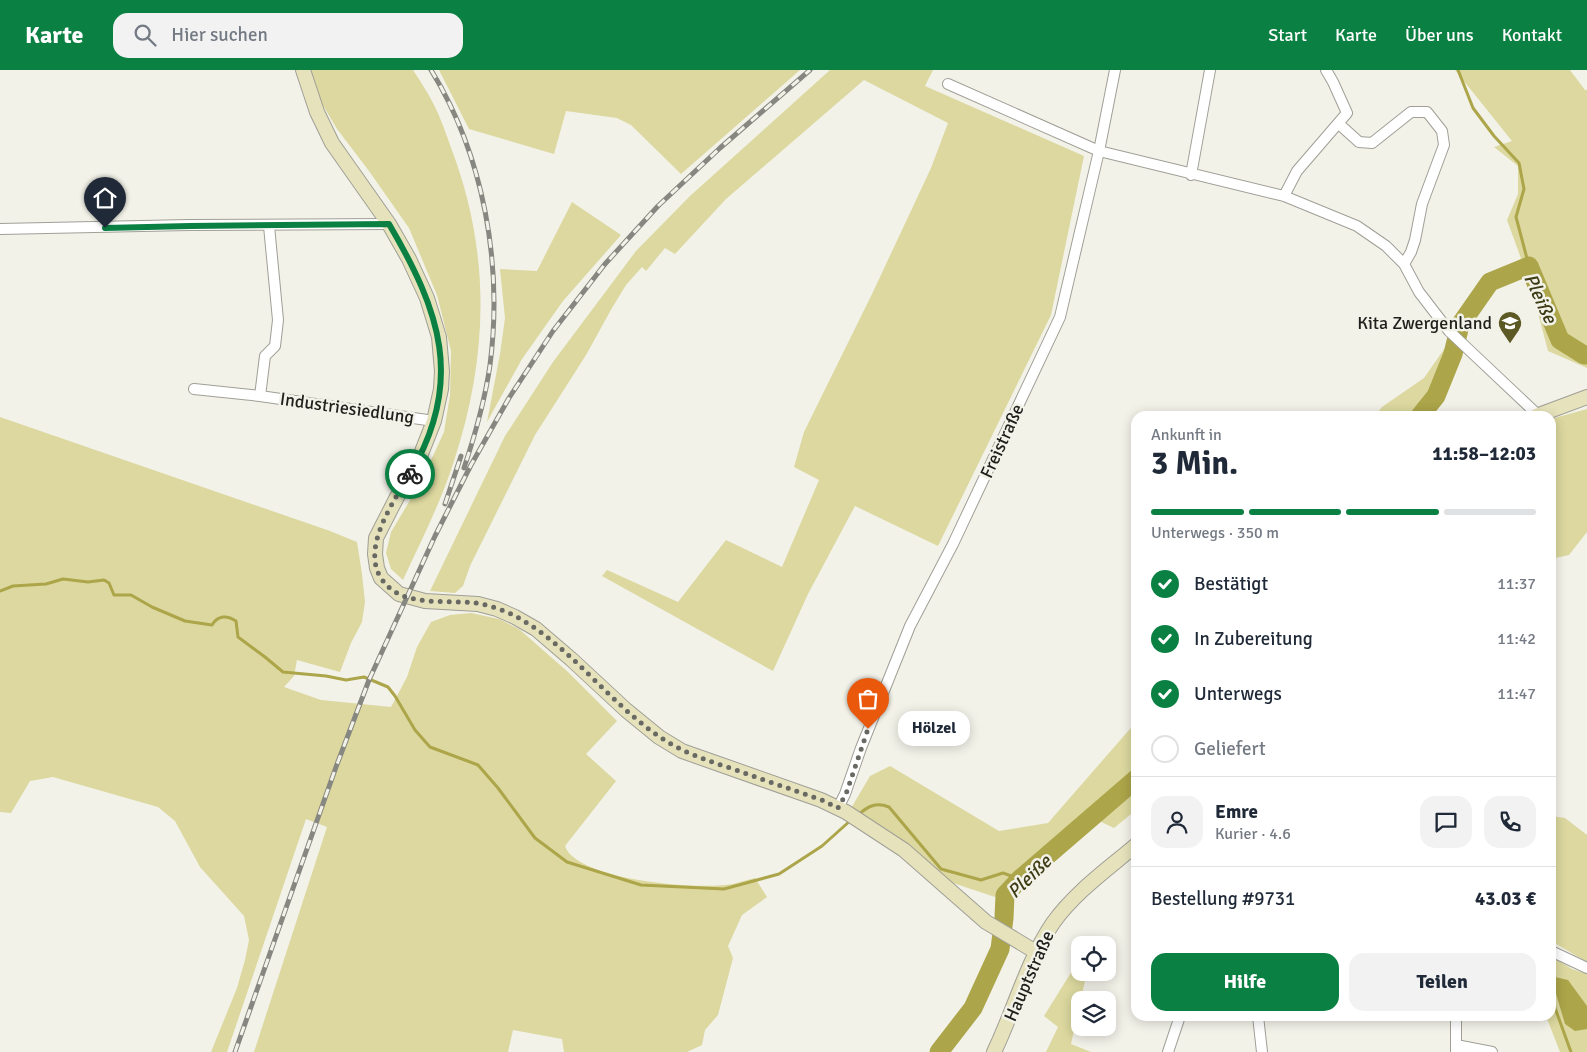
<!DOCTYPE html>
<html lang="de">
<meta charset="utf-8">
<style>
body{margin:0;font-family:Signika,sans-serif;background:#f2f2f3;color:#1f2937;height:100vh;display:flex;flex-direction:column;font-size:19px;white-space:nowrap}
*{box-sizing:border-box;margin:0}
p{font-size:16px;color:#747a83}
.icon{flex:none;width:28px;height:28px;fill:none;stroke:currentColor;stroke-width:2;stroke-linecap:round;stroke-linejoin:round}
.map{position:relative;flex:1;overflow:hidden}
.details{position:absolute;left:1131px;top:341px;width:425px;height:610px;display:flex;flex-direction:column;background:#fff;border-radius:15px;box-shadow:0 2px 12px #0003}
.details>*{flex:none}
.controls{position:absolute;left:1071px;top:866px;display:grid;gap:10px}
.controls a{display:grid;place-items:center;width:45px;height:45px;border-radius:10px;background:#fff;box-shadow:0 2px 12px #0003;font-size:25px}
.pin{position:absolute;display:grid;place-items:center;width:42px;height:42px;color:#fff;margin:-51px -21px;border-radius:50% 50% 50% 0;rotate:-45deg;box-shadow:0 0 5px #0007}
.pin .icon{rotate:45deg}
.courier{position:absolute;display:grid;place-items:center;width:50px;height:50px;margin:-25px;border:4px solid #0b8043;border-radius:50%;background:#fff;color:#222;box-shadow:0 1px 6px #0007}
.bubble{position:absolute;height:35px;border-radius:15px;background:#fff;box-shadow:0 2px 12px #0003;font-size:16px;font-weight:700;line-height:35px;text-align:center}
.summary em{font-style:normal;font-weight:700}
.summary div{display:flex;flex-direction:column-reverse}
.summary{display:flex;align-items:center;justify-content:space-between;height:85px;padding:0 20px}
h1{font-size:32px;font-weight:700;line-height:38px}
.bar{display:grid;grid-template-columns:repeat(4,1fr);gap:8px 5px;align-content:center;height:60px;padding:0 20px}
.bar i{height:6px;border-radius:4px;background:#e0e1e3}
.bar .on{background:#0b8043}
.bar p{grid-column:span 4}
.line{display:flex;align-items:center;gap:12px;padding:0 20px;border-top:1px solid #e0e1e3}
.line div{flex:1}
.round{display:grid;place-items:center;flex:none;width:52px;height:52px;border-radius:15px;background:#f2f2f3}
ol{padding:0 20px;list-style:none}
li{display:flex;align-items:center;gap:15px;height:55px}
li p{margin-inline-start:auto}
li .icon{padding:5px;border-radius:50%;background:#0b8043;color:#fff;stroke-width:4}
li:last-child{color:#747a83}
li i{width:28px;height:28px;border:2px solid #e0e1e3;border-radius:50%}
.action{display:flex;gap:10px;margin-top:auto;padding:10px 20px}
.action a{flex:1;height:58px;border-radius:15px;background:#0b8043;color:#fff;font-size:20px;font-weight:700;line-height:58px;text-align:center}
.action a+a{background:#f2f2f3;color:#1f2937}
header{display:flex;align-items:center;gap:30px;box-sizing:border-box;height:70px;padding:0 25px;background:#0b8043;color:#fff}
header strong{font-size:24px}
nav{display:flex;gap:28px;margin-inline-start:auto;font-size:18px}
.search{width:350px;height:45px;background:#f2f2f3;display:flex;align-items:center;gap:12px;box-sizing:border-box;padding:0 18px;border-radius:15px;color:#747a83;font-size:19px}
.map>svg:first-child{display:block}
.green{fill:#dcd89f}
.water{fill:#aca549}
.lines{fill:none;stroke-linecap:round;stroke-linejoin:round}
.stream{stroke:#aca549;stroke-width:3}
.river{stroke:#aca549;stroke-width:19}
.street-casing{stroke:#a09f97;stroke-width:12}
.secondary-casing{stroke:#a09f97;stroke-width:16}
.street{stroke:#fff;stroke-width:10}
.secondary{stroke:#e6e3bc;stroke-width:14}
.rail-casing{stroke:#878781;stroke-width:5}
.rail{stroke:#f2f2e9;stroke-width:3;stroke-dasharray:9;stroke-linecap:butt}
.done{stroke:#696964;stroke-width:5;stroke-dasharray:0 9}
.route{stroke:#0b8043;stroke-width:6}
.labels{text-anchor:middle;stroke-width:5;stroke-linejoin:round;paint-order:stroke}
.poi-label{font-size:18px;fill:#1f1f1c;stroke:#f2f2e9;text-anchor:end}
.street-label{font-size:18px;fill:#1f1f1c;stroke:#f2f2e9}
.water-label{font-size:19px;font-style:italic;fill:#3f3c15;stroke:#f2f2e9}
</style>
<header>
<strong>Karte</strong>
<div class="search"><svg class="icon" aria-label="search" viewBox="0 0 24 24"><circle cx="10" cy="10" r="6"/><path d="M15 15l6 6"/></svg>Hier suchen</div>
<nav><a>Start</a><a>Karte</a><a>Über uns</a><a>Kontakt</a></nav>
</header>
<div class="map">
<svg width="1587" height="982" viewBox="0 0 1587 982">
<rect width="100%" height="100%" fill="#f2f2e9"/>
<path class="green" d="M 311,0 L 413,0 C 420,11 427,21 433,33 C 440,46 445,61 450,75 C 491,181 489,284 454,391 C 441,432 421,471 403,510 L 391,499 L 386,483 L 391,462 L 421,412 L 444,362 L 450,325 L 451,281 L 437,225 L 409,158 L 369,101 L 337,59 L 321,32 Z
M 439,0 L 800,0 L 681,104 L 631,55 L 617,48 L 566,41 L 554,84 L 469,59 Z
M 830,0 L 933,0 L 925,16 L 1084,86 L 1051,245 L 938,476 L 855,436 L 808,524 L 773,601 L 602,506 L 607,500 L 678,532 L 726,470 L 782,497 L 819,410 L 794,397 L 804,362 L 873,222 L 931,98 L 948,53 L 864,10 L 726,129 L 675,184 L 665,178 L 646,201 L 642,197 L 626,215 L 612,238 L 586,285 L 535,365 L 470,496 L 463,516 L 455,523 L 430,521 L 505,366 L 553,292 L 636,181 L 690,126 Z
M 1455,0 L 1570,0 L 1585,20 L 1587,20 L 1587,298 L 1548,281 L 1530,213 L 1507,150 L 1518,124 L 1518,96 L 1494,77 L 1512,71 Z
M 572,132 L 621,165 L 563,231 L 522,289 L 487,352 L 500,284 L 505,248 L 500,199 L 537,201 Z
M 1449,272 L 1460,283 L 1430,346 L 1375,346 L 1382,337 L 1424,308 Z
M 1587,339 L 1587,462 L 1569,485 L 1551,489 L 1551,349 Z
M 0,347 L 330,461 L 357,472 L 362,504 L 365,532 L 362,552 L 351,573 L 340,602 L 297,590 L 294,606 L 284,617 L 321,630 L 391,637 L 407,607 L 417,577 L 431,552 L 450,545 L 471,543 L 499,549 L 519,559 L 568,602 L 617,651 L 586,684 L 616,711 L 565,776 C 566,778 568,783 571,785 C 597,811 697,820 733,814 C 740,812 748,810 755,808 L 767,827 L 742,845 L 728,876 L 733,888 L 718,945 L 705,960 L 702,975 L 687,982 L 564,982 L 562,969 L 513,960 L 508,982 L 254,982 L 327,757 L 306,749 L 227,982 L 211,982 L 237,918 L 245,890 L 249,870 L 244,846 L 200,797 L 175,751 L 158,737 L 53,707 L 30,711 L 11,743 L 0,742 Z
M 1136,652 L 1136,740 L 1114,758 L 1095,749 L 995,827 L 950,812 L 850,740 L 870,706 L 890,696 L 999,761 L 1048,753 Z
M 1551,746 L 1565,748 L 1587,765 L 1587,892 L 1551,871 Z
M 1551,886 L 1572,899 L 1587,904 L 1587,982 L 1560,982 L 1546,946 L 1551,946 Z
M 1072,901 L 1086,906 L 1071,974 L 1091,982 L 1046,982 L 1058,957 L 1044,946 Z"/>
<path class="water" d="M 1555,907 L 1568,910 L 1587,936 L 1587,959 L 1575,961 L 1565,954 L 1554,917 Z"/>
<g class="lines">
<path class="stream" d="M 1458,0 L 1473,38 L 1494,66 L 1519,93 L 1524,119 L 1516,147 L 1529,196
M 0,521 L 13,516 L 46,514 L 63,509 L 88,512 L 104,510 L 109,513 L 114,525 L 131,525 L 152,537 L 185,551 L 212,555 C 218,545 227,545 236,551 L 238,567 L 265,587 L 283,602 L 326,606 L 346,610 L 364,607 L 388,617 L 395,626 L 415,660 L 430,677 L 478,695 L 498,718 L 535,768 L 567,792 L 641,815 L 724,819 L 779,804 L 822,776 L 851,750
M 858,745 C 868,736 876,732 889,737 L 941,799 L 981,810 L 1003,803 L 1020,809
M 1551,914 L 1555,938 L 1571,982"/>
<path class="river" d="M 1420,346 L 1436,326 L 1453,284 L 1460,255 L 1490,212 L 1529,196 L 1560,270 L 1584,285 L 1587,285
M 939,982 L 973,938 L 1000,879 L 1004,848 L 1005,825 L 1020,809 L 1136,709"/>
<g class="street-casing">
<path id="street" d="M 948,14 L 1099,81 L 1115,0
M 1339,54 L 1359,72 L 1372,73 L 1411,42 L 1427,42 L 1442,61 L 1444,75 L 1422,134 L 1415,170 L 1411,182 L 1404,194
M 1191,105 L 1210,0
M 1284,126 L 1297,101 L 1347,43 L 1333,12 L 1326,0
M 0,159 L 189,155 L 389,154
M 194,319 L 260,326 L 434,351
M 260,326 L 265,286 L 275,276 L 278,250 L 269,156
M 838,738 L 845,724 L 861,678 L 910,556 L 953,474 L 1060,247 L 1099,81 L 1284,126 L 1357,156 L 1386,176 L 1404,194 L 1419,222 L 1449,261 L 1538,345
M 1551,881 L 1587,898
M 1258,946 L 1262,982
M 1456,975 L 1492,982
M 1168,982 L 1180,946
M 1456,982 L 1456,946"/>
</g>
<g class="secondary-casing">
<path id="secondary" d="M 303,0 L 317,42 L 332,73 L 389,154 L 409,189 L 427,228 L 439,267 L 442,301 L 441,319 L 434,351 L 419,389 L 397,427 L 376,468 L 375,484 L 377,498 L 381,508 L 399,524 L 425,531 L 478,534 L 497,539 L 515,547 L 536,559 L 571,589 L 626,640 L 659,667 L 682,681 L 821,730 L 846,742 L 904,780 L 986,852 L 1036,882
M 1536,346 L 1587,327
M 994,982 C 1014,941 1027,891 1053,853 C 1075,822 1108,799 1136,775"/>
</g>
<use href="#street" class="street"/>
<use href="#secondary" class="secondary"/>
<g class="rail-casing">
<path id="rail" d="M 431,0 C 484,86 503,195 490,295 C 485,330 475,365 464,398
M 445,434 L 461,386
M 235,982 L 336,697 L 369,610 L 435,466 L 471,395 L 509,328 L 553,261 L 605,194 L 658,136 L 720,78 L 810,0"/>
</g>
<use href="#rail" class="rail"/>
</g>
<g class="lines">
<path class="done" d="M 410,404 C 394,431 361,477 381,508 C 401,539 445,529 476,533 C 489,535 503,540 515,546 C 570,575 609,633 660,667 C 683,683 709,691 736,700 C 764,710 793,720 822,730 L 838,738 L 846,724 L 868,659"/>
<path class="route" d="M 105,158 L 190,156 L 389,154 C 440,241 465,311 410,404"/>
</g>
<defs>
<g id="school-pin" transform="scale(1.25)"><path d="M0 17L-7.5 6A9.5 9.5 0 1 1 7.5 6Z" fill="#5d5925" stroke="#f2f2e9"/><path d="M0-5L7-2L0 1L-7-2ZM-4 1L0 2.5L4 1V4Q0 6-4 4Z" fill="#fff"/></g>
</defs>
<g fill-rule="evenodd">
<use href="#school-pin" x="1510" y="253"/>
</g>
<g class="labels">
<g class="poi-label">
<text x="1492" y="259">Kita Zwergenland</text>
</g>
<g class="street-label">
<text transform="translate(347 338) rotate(8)" y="6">Industriesiedlung</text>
<text transform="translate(1002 371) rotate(-65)" y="6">Freistraße</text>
<text transform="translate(1029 906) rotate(-66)" y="6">Hauptstraße</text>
</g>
<g class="water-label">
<text transform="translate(1541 228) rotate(65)" y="7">Pleiße</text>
<text transform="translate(1029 806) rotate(-44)" y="7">Pleiße</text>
</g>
</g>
</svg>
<div class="controls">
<a><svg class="icon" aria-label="locate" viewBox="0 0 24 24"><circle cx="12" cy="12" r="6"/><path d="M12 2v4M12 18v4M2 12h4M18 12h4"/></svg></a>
<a><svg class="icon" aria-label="layers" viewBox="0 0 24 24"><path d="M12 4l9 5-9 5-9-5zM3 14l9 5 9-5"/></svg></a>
</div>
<div class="pin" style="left:868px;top:659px;background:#ea580c"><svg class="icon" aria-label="bag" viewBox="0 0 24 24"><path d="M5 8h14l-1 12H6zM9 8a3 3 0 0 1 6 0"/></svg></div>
<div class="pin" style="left:105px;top:158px;background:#1f2937"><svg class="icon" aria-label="home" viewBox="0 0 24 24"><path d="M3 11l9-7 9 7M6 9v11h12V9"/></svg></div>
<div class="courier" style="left:410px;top:404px"><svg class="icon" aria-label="bike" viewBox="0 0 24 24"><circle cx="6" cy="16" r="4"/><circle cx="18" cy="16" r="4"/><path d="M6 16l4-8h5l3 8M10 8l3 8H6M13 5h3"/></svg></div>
<div class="bubble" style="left:898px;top:641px;width:72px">Hölzel</div>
<section class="details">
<div class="summary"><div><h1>3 Min.</h1><p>Ankunft in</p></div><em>11:58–12:03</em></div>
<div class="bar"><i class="on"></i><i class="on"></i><i class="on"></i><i></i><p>Unterwegs · 350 m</p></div>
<ol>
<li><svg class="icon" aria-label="check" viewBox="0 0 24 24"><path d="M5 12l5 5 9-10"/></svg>Bestätigt<p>11:37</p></li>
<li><svg class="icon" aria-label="check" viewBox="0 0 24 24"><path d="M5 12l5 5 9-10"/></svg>In Zubereitung<p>11:42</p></li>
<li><svg class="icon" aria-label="check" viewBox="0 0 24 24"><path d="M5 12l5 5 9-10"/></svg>Unterwegs<p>11:47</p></li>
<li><i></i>Geliefert</li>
</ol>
<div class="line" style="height:90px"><a class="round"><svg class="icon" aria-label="person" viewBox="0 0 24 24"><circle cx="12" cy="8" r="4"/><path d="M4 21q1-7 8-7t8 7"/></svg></a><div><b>Emre</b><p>Kurier · 4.6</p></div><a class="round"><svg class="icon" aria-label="chat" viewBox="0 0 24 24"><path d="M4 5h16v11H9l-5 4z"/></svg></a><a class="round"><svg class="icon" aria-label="phone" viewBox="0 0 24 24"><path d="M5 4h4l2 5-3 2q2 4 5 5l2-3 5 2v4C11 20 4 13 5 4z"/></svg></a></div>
<div class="line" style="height:65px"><div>Bestellung #9731</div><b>43.03 €</b></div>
<div class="action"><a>Hilfe</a><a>Teilen</a></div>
</section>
</div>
